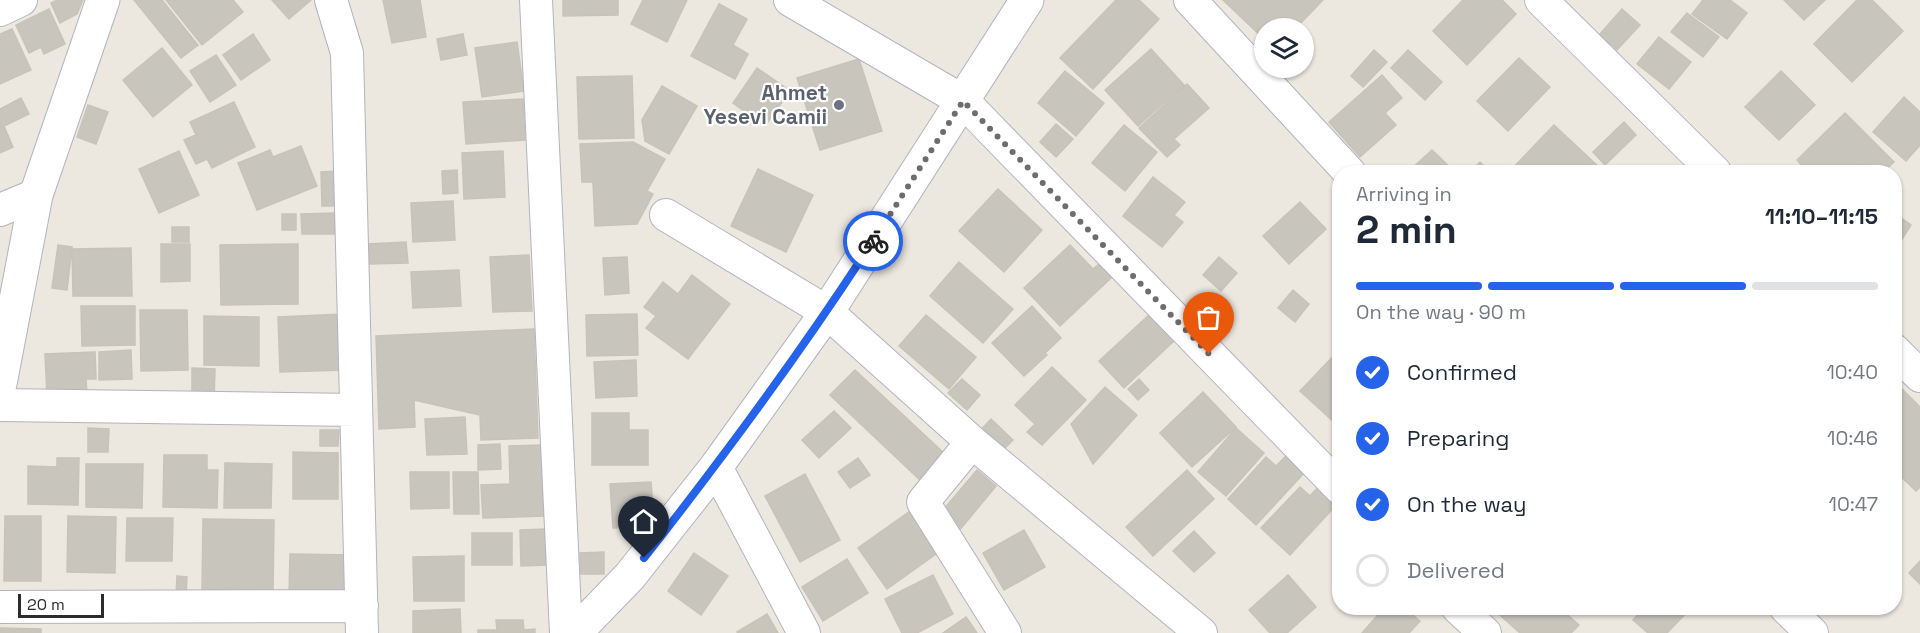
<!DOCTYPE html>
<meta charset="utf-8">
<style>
body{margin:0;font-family:"Space Grotesk",sans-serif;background:#f6f6f7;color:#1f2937;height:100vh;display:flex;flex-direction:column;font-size:22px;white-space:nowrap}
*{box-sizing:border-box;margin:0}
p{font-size:20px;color:#747a83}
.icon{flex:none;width:33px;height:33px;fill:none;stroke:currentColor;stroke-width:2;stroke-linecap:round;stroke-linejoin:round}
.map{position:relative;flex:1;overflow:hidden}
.drawer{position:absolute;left:1332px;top:165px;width:570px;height:450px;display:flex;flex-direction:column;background:#fff;border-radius:24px;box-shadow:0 2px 4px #0004}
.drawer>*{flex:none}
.controls{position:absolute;left:1254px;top:18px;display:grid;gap:12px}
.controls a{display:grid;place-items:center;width:60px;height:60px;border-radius:50%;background:#fff;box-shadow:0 2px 4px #0004;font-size:30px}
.scale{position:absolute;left:18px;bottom:15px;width:86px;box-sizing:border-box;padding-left:6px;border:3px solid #2c2c2c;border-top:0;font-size:16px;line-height:21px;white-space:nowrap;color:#2c2c2c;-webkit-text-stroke:4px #fff;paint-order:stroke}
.pin{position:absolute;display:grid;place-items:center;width:51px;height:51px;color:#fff;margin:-62px -26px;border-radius:50% 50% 50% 0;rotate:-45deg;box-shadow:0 0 6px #0007}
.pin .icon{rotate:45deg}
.courier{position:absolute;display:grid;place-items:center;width:60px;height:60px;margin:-30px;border:4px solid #2563eb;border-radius:50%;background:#fff;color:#222;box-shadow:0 2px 8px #0007}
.overview em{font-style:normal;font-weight:700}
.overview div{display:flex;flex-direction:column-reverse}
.overview{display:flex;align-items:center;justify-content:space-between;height:102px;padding:0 24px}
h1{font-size:39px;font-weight:700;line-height:45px}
.bar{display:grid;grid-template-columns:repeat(4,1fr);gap:9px 6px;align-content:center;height:72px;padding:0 24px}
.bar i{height:8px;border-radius:4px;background:#e0e1e3}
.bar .on{background:#2563eb}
.bar p{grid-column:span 4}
ol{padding:0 24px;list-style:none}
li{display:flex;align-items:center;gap:18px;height:66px}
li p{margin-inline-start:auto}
li .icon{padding:6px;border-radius:50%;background:#2563eb;color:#fff;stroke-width:4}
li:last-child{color:#747a83}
li i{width:33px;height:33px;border:3px solid #e0e1e3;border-radius:50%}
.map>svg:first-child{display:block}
.building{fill:#c8c5bd;stroke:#c8c3b9;stroke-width:1.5}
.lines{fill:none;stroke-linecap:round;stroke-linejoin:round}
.street-casing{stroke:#b2b4be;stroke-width:34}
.secondary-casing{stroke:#b2b4be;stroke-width:35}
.street{stroke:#fff;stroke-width:32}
.secondary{stroke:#fff;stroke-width:33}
.done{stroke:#6f6d6b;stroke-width:6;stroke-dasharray:0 10.8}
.route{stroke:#2563eb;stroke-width:8}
.worship-dot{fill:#6b7280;stroke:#fff;stroke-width:2}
.labels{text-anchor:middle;stroke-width:4.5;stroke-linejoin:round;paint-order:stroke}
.worship-label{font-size:21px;font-weight:bold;fill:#5b616d;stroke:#fff;text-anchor:end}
</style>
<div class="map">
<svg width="1920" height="633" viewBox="0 0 1920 633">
<rect width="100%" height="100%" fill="#ece7df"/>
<path class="building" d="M 57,0 L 83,0 L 77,14 L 60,23 L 51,3 Z
M 134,0 L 162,0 L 198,45 L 181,58 Z
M 166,0 L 233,0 L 243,12 L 202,45 Z
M 272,0 L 311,0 L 289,19 Z
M 383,0 L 420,0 L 426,37 L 392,43 Z
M 563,0 L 618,0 L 618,15 L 563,16 Z
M 643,0 L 687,0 L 667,42 L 631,24 Z
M 1116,0 L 1139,0 L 1159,19 L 1093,89 L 1060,58 Z
M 1223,0 L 1323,0 L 1296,28 L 1264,28 L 1264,39 Z
M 1463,0 L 1502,0 L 1516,14 L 1467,65 L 1433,31 Z
M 1703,0 L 1730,0 L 1747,13 L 1727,39 L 1692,14 Z
M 1784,0 L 1825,0 L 1804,20 Z
M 1857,0 L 1872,0 L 1903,31 L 1852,82 L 1814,44 Z
M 719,4 L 747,19 L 733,45 L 748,54 L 735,79 L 691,56 Z
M 49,9 L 65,44 L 44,54 L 41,47 L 29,53 L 16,25 Z
M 1622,9 L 1640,25 L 1617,50 L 1600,34 Z
M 1687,13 L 1719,37 L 1703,57 L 1671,32 Z
M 12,29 L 31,70 L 0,84 L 0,34 Z
M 253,34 L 270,60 L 241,80 L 223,55 Z
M 463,34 L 467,55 L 441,60 L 437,39 Z
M 1659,37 L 1691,62 L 1669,89 L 1637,64 Z
M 517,42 L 524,91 L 482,97 L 475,48 Z
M 162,48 L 192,85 L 153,117 L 123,80 Z
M 1151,49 L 1184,85 L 1138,126 L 1105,90 Z
M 1374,50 L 1387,62 L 1363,87 L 1351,76 Z
M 1408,50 L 1442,82 L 1425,100 L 1391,68 Z
M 216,55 L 236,85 L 210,102 L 190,71 Z
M 1519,58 L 1550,87 L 1508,131 L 1477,101 Z
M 859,59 L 882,131 L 820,150 L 797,78 Z
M 757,68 L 790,91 L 765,126 L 733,103 Z
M 1065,71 L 1104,103 L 1076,136 L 1038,103 Z
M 1781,71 L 1815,105 L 1779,140 L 1745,107 Z
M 1382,75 L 1402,98 L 1385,113 L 1396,125 L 1360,157 L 1329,122 Z
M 632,76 L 634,138 L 579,139 L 577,77 Z
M 1187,84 L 1209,108 L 1174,139 L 1180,145 L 1167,157 L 1139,128 Z
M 662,86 L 697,106 L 669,154 L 645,141 L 642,120 Z
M 1904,97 L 1920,112 L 1920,145 L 1906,161 L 1873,132 Z
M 21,98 L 29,114 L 4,126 L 13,147 L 0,153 L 0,109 Z
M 523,99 L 525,140 L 466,144 L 463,102 Z
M 234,102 L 255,147 L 212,168 L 207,159 L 196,164 L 184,140 L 196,135 L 190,122 Z
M 88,105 L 108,112 L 96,144 L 77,137 Z
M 1845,113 L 1894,162 L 1883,172 L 1866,172 L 1858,164 L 1849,172 L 1808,172 L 1797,160 Z
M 1624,122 L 1636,135 L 1605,165 L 1593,152 Z
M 1056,124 L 1073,139 L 1056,157 L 1040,142 Z
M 1124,125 L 1157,152 L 1125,191 L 1092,163 Z
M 1554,125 L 1601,169 L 1598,172 L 1509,172 Z
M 633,142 L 665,159 L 647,191 L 653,194 L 637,224 L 595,226 L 593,182 L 582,182 L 580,144 Z
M 301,146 L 317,186 L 257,210 L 238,163 L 270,150 L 273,157 Z
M 1432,150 L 1455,172 L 1408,172 Z
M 179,151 L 199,195 L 159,213 L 139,169 Z
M 503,151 L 505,197 L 464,199 L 462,153 Z
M 1480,162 L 1490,172 L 1470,172 Z
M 758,169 L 813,195 L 786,252 L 731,226 Z
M 457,170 L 458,193 L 443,194 L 442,171 Z
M 339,171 L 340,206 L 322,206 L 321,172 Z
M 1153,177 L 1185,202 L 1174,215 L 1183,222 L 1162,247 L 1123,216 Z
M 998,189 L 1042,230 L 1004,272 L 959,231 Z
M 453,201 L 455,240 L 413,242 L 411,203 Z
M 1300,202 L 1326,229 L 1289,264 L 1263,236 Z
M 336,213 L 337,234 L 302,234 L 301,214 Z
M 282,214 L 296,214 L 296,230 L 282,230 Z
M 1897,215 L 1911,225 L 1899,244 L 1894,241 L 1894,218 Z
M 172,227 L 189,227 L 189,242 L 172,242 Z
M 406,242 L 408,263 L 369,264 L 368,244 Z
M 161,244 L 190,244 L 190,281 L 161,282 Z
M 298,244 L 298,304 L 221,305 L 220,245 Z
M 58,245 L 72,247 L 67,290 L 52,288 Z
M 1070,245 L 1093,269 L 1099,264 L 1112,277 L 1060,326 L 1024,288 Z
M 131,248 L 132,296 L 73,296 L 72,249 Z
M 529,255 L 532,311 L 493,312 L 490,257 Z
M 627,257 L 629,293 L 605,295 L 603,258 Z
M 1219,257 L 1237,273 L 1221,291 L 1203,275 Z
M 959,262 L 1013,309 L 983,343 L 930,296 Z
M 459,270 L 461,306 L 413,308 L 411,272 Z
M 692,275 L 730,304 L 688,359 L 646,328 L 656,316 L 644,307 L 663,282 L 678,294 Z
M 1293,290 L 1309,304 L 1295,322 L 1278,308 Z
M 81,306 L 135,306 L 135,345 L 82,346 Z
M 1032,306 L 1061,338 L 1045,353 L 1047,355 L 1024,376 L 992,343 Z
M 140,310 L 187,310 L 188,370 L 141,371 Z
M 343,314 L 345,370 L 280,372 L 278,317 Z
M 637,314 L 638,355 L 587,356 L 586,315 Z
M 1150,314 L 1175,340 L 1124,388 L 1099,361 Z
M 926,315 L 976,357 L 949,389 L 899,346 Z
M 204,316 L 259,317 L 259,366 L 204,365 Z
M 534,329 L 538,438 L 481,440 L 480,415 L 414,400 L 415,427 L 379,429 L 376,336 Z
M 1340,349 L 1340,420 L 1336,424 L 1300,391 Z
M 131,350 L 132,379 L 99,380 L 99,352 Z
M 95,352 L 96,379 L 86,379 L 87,394 L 47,396 L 45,354 Z
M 636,360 L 637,396 L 596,398 L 594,362 Z
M 1052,367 L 1086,400 L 1042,445 L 1027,432 L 1035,424 L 1015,405 Z
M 192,368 L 215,369 L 214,400 L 192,399 Z
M 855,370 L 946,455 L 921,481 L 830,395 Z
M 962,379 L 980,395 L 967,410 L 948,393 Z
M 1139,379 L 1149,390 L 1138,400 L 1128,389 Z
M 1894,381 L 1920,407 L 1920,487 L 1916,491 L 1894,470 Z
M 1105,387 L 1137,415 L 1093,464 L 1071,424 Z
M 1203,392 L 1236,427 L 1192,467 L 1160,433 Z
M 834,411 L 851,428 L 819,458 L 802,440 Z
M 592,413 L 629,413 L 629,430 L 648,430 L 648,465 L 592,465 Z
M 465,417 L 467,454 L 427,455 L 425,419 Z
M 991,419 L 1013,440 L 997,456 L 975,436 Z
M 88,428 L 109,429 L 108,452 L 88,452 Z
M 1236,428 L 1264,453 L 1226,496 L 1198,472 Z
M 320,430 L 339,430 L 338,446 L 320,446 Z
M 500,444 L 501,469 L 478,470 L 478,445 Z
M 542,445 L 545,516 L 483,518 L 481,485 L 510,484 L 509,446 Z
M 293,452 L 338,453 L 338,499 L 293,499 Z
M 164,455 L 207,455 L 207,470 L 218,470 L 217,508 L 163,507 Z
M 1287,455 L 1305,472 L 1256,525 L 1228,499 L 1266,457 L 1276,466 Z
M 57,458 L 79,458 L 78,505 L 28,504 L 28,466 L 57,467 Z
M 858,458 L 870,475 L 850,488 L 838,472 Z
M 225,463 L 272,464 L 271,508 L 224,508 Z
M 86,464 L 143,464 L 142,508 L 86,507 Z
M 977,470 L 996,486 L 958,532 L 938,516 Z
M 1187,470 L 1214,499 L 1153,556 L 1126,527 Z
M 410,472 L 449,472 L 449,508 L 411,509 Z
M 453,472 L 478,472 L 479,514 L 454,514 Z
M 805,474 L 840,540 L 800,562 L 765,496 Z
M 651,482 L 653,508 L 634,509 L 635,527 L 613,528 L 610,484 Z
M 1320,485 L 1339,502 L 1290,555 L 1261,528 L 1300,487 L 1310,496 Z
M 913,509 L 943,549 L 887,589 L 858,548 Z
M 5,516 L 41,516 L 41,581 L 4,581 Z
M 68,516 L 116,517 L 115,573 L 67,572 Z
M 127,518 L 173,518 L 172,561 L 126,561 Z
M 203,519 L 274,520 L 273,594 L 202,594 Z
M 546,529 L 548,565 L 521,566 L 520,530 Z
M 1024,530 L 1045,567 L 1004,590 L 983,553 Z
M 1194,531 L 1215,553 L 1194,572 L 1173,551 Z
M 472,533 L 512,533 L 512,565 L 472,565 Z
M 604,552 L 604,574 L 581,574 L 580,553 Z
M 694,553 L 728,576 L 701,615 L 668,591 Z
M 290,554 L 352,555 L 351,598 L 289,598 Z
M 464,556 L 464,601 L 414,601 L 413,557 Z
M 847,559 L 868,593 L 823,621 L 802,587 Z
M 1920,561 L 1920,584 L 1909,573 Z
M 933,575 L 953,614 L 917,633 L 902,633 L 885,599 Z
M 1288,575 L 1316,607 L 1287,633 L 1270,633 L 1249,610 Z
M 177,576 L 187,577 L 186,595 L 176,595 Z
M 1384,608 L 1404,608 L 1420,621 L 1409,633 L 1362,633 Z
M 1492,608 L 1560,608 L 1579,625 L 1571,633 L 1520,633 Z
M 1644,608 L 1691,608 L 1667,633 L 1648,633 L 1633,620 Z
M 460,609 L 461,633 L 413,633 L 413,611 Z
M 767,614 L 778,633 L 738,633 L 737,632 Z
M 966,617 L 977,633 L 943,633 Z
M 496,620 L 523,620 L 524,630 L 535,629 L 535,633 L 478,633 L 478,630 L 497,630 Z
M 0,628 L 41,629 L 41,633 L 0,633 Z"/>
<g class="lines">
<g class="street-casing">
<path id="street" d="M 331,0 L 347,53 L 362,633
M 536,0 L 566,633
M 790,0 L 963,101 L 1340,488
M 1190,0 L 1349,172
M 1541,0 L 1715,172
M 0,10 L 21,0
M 0,210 L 36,195
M 666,215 L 827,312 L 972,442 L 1201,633
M 1894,350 L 1920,376
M 0,405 L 356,410
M 972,442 L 923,502 L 1005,633
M 716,467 L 804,633
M 0,607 L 362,606
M 1458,608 L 1485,633
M 1786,608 L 1812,633"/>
</g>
<g class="secondary-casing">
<path id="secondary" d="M 0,384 L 36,195 L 103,0
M 575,633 L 630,576 L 716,467 L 827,312 L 1027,0"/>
</g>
<use href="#street" class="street"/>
<use href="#secondary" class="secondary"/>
</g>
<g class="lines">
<path class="done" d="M 873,241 L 963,101 L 1209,354"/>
<path class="route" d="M 644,558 C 725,455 802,351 873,241"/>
</g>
<circle class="worship-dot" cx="839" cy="105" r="6"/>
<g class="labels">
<g class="worship-label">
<text x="827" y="100">Ahmet<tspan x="827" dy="24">Yesevi Camii</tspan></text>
</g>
</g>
</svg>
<div class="controls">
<a><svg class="icon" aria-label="layers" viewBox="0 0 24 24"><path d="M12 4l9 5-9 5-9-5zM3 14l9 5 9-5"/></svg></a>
</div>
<div class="scale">20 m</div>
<div class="pin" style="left:1209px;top:354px;background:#ea580c"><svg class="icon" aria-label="bag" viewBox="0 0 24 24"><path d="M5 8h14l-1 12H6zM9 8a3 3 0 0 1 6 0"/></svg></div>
<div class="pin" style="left:644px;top:558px;background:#1f2937"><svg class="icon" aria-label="home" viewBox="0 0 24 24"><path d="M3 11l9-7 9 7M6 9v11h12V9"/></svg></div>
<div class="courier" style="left:873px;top:241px"><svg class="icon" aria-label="bike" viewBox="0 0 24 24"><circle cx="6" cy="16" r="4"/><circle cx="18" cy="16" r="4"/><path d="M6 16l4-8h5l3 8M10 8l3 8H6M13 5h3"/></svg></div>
<section class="drawer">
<div class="overview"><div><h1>2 min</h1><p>Arriving in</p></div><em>11:10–11:15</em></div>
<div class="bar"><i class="on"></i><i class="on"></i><i class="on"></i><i></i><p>On the way · 90 m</p></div>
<ol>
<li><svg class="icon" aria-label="check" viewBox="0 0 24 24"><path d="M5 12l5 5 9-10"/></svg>Confirmed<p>10:40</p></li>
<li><svg class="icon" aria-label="check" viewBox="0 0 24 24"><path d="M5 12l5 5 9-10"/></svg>Preparing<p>10:46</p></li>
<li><svg class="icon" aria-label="check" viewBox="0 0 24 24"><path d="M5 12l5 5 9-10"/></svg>On the way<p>10:47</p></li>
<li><i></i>Delivered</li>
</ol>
</section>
</div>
